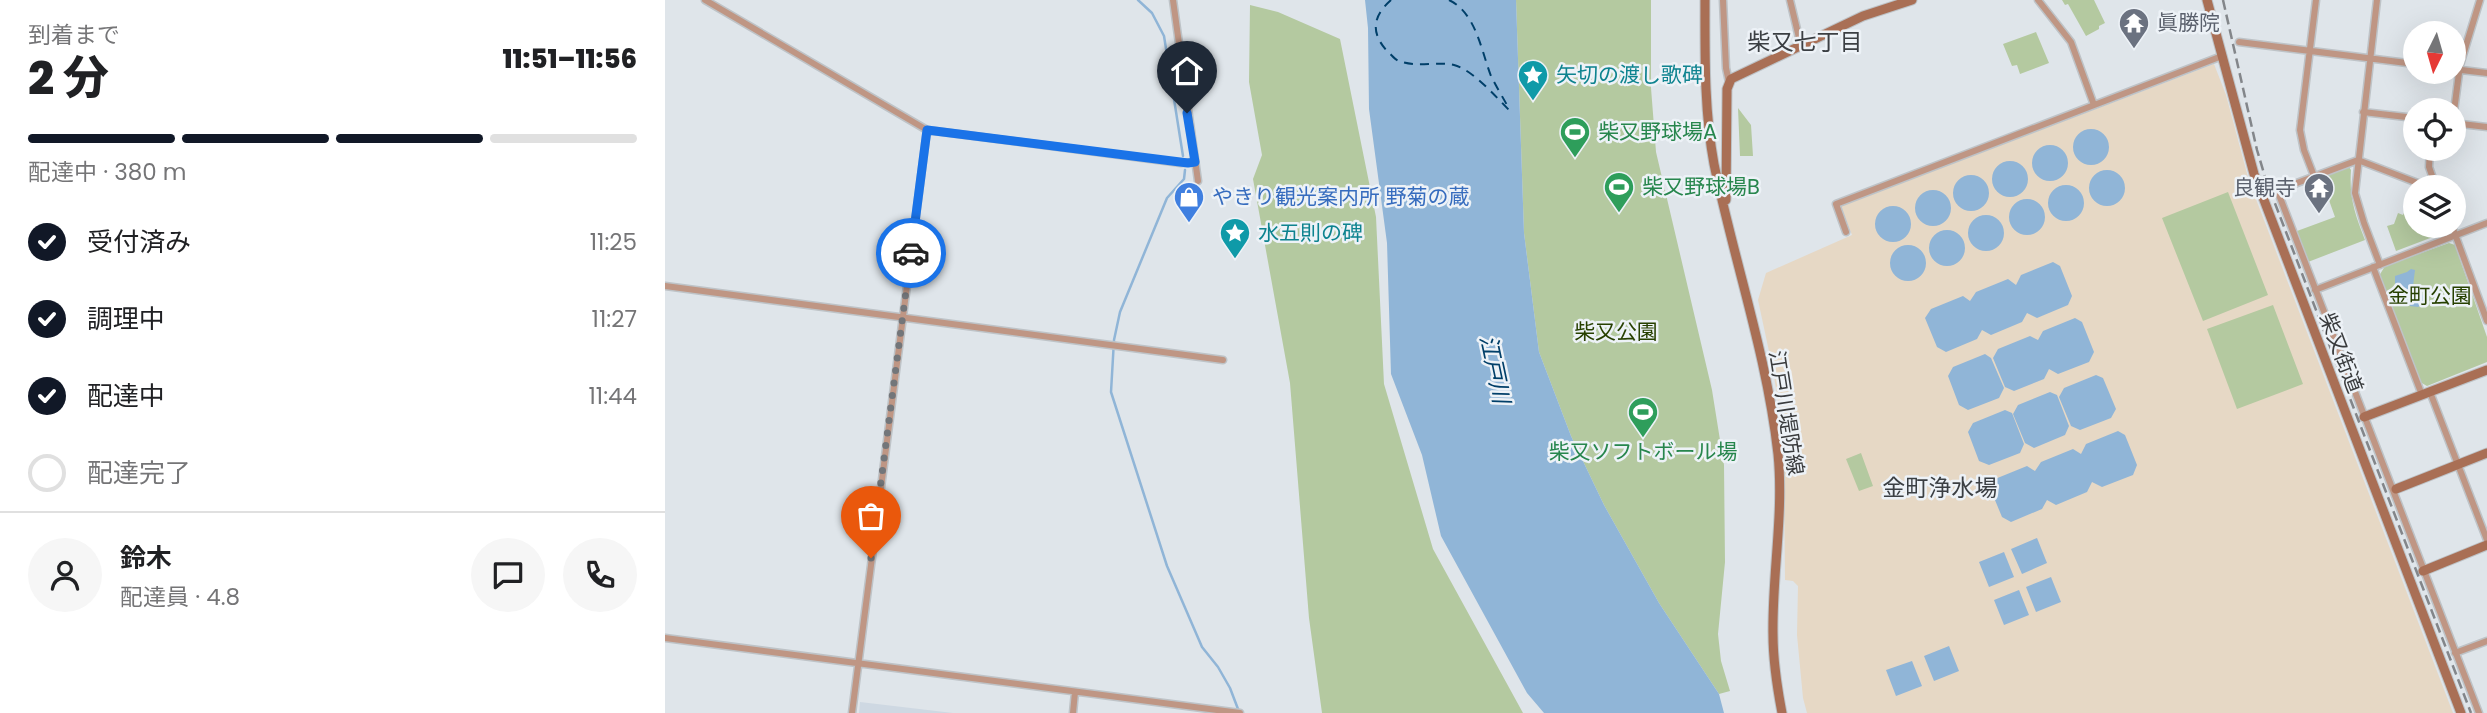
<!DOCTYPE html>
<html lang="ja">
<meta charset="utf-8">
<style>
body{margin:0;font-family:Poppins,"Noto Sans JP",sans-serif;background:#f6f6f6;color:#202124;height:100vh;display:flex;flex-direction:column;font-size:26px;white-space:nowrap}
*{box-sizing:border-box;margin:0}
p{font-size:23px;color:#757577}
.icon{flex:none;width:38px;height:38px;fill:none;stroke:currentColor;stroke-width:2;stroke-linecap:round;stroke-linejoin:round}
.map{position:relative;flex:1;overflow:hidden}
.details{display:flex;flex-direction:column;background:#fff;width:665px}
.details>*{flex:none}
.needle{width:46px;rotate:185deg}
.buttons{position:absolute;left:1738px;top:21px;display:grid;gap:14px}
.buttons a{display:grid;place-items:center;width:63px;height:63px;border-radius:50%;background:#fff;box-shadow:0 7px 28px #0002;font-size:35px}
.pin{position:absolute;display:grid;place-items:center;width:60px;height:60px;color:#fff;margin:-72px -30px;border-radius:50% 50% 50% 0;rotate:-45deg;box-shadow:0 0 7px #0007}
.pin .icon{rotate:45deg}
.courier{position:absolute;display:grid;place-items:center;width:70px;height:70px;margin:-35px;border:5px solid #1a73e8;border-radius:50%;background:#fff;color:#222;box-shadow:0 2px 9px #0007}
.head em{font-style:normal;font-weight:800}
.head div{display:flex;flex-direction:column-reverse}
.head{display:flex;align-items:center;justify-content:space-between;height:119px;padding:0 28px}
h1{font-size:46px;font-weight:800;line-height:52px}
.bar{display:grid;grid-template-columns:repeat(4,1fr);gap:10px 7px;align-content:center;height:84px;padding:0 28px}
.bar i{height:9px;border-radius:5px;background:#e0e0e0}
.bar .selected{background:#111827}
.bar p{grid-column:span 4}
.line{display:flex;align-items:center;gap:18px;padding:0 28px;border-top:2px solid #e0e0e0}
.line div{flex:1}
.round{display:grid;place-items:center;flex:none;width:74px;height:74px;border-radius:37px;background:#f6f6f6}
ol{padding:0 28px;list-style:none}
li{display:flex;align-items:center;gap:21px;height:77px}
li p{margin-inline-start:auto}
li .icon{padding:7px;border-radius:50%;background:#111827;color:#fff;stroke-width:4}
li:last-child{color:#757577}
li i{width:38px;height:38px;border:4px solid #e0e0e0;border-radius:50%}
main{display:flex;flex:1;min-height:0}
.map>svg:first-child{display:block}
.industrial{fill:#e6d8c5}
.built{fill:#ced8e2}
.green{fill:#b4c9a0}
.water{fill:#90b5d7}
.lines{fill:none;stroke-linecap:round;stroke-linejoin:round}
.stream{stroke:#90b5d7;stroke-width:2.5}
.ferry{stroke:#003f69;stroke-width:2;stroke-dasharray:9 7;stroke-linecap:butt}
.street-casing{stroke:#bec3c7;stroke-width:9}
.secondary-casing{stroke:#bec3c7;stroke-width:11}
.street{stroke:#bf9684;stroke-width:6}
.secondary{stroke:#a96f55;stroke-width:9}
.rail{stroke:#83868a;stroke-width:2.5;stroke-dasharray:10 5;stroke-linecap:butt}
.done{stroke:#73767a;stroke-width:7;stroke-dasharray:0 12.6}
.route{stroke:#1a73e8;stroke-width:9}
.labels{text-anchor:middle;stroke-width:5;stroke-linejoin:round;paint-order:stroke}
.worship-label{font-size:21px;fill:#5b616d;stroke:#edf2f7;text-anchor:start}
.culture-label{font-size:21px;fill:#0d838f;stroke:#edf2f7;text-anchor:start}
.leisure-label{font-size:21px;fill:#27864d;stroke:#edf2f7;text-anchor:start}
.shop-label{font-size:21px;fill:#366cbe;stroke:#edf2f7;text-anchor:start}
.park-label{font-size:21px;fill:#274000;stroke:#edf2f7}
.street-label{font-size:21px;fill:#393b3d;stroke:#edf2f7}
.neighbourhood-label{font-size:23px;fill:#3b3f43;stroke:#edf2f7}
.water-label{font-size:23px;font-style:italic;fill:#003f69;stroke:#edf2f7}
</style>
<main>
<section class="details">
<div class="head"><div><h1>2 分</h1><p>到着まで</p></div><em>11:51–11:56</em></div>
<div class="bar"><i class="selected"></i><i class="selected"></i><i class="selected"></i><i></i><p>配達中 · 380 m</p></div>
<ol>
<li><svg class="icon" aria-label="check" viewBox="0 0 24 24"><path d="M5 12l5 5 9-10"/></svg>受付済み<p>11:25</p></li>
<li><svg class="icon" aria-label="check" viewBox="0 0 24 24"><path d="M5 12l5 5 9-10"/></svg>調理中<p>11:27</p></li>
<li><svg class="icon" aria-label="check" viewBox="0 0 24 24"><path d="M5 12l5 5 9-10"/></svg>配達中<p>11:44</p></li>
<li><i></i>配達完了</li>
</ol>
<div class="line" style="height:126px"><a class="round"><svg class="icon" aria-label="person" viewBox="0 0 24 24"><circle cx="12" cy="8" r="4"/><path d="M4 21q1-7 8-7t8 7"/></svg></a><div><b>鈴木</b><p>配達員 · 4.8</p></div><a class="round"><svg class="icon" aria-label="chat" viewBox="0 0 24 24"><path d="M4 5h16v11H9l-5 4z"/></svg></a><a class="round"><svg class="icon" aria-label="phone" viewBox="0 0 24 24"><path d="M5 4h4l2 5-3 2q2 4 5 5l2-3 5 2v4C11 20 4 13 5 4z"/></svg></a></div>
</section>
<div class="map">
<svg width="1822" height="713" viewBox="0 0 1822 713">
<rect width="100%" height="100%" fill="#dfe5ea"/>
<path class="industrial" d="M 1549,64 L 1561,95 L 1584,181 L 1788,713 L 1142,713 L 1138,698 L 1132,635 L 1133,586 L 1128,581 L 1120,580 L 1119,475 L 1121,452 L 1108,370 L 1093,300 L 1101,273 L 1187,235 L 1176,206 Z"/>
<path class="built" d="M 195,702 L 288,713 L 194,713 Z"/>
<path class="green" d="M 851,0 L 986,0 L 986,88 L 991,152 L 1047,390 L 1059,465 L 1060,562 L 1053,634 L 1056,661 L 1065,691 L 1054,694 L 994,603 L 939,505 L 906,436 L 874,352 L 859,233 Z
M 1397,0 L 1429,0 L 1440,23 L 1434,26 L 1434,29 L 1421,36 L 1403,4 L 1400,5 Z
M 585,5 L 613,12 L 675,39 L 711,217 L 719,384 L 768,549 L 858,713 L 657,713 L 644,618 L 625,383 L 588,179 L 597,155 L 584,82 Z
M 1371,32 L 1384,63 L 1355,74 L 1352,65 L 1347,66 L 1338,44 Z
M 1073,108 L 1086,125 L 1088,156 L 1075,156 Z
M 1684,167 L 1686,170 C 1684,198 1690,214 1700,240 L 1643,262 L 1632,231 L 1670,217 L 1660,189 L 1666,187 L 1662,175 Z
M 1749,188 L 1750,226 L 1779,226 L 1781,232 L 1731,251 L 1722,226 L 1729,224 L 1733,213 L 1738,215 Z
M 1563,192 L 1603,295 L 1538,321 L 1497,218 Z
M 1784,243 L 1790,245 L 1822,337 L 1822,362 L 1762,386 L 1755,382 L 1714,276 L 1720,266 Z
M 1608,305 L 1638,384 L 1572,409 L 1542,329 Z
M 1196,453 L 1208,486 L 1194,491 L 1181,459 Z"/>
<path class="water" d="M 700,0 L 851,0 L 859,233 L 874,352 L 906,436 L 939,505 L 994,603 L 1054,694 L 1059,713 L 879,713 L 862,693 L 776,536 L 757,455 L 726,374 L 722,243 L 704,109 L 703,28 Z
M1408 147a18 18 0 1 1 36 0a18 18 0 1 1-36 0Z
M1367 163a18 18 0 1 1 36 0a18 18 0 1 1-36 0Z
M1327 179a18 18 0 1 1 36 0a18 18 0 1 1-36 0Z
M1424 188a18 18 0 1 1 36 0a18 18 0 1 1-36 0Z
M1288 193a18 18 0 1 1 36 0a18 18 0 1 1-36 0Z
M1383 203a18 18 0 1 1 36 0a18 18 0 1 1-36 0Z
M1250 208a18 18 0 1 1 36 0a18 18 0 1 1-36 0Z
M1344 217a18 18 0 1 1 36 0a18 18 0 1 1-36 0Z
M1210 224a18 18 0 1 1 36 0a18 18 0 1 1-36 0Z
M1303 233a18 18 0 1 1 36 0a18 18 0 1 1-36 0Z
M1264 248a18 18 0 1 1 36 0a18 18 0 1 1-36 0Z
M1225 263a18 18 0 1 1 36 0a18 18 0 1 1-36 0Z
M 1388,262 L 1395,266 L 1407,296 L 1403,305 L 1372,318 L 1362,313 L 1357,322 L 1326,335 L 1317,330 L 1312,339 L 1281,352 L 1272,347 L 1260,318 L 1266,309 L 1298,296 L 1305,301 L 1311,292 L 1343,279 L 1351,285 L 1356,275 Z
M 1746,269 L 1750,270 L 1748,286 L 1756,290 L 1760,303 L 1753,307 L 1745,306 L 1739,294 L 1730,289 L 1730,276 L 1742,272 Z
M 1410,318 L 1417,322 L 1429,352 L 1424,362 L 1393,374 L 1384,369 L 1379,379 L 1349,391 L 1340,387 L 1328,358 L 1333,349 L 1365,336 L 1373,340 L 1378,331 Z
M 1320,354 L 1326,358 L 1339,388 L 1334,398 L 1303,410 L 1294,405 L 1283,376 L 1288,367 Z
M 1431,375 L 1438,378 L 1451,409 L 1446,418 L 1415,430 L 1406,426 L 1394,397 L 1399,388 Z
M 1385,392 L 1392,395 L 1404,426 L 1400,435 L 1369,448 L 1360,443 L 1348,414 L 1353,405 Z
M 1340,410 L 1347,413 L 1359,444 L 1355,453 L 1324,465 L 1314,461 L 1303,432 L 1308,423 Z
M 1453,431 L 1460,435 L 1472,465 L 1468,475 L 1437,487 L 1427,482 L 1422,492 L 1391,505 L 1382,500 L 1377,509 L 1346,522 L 1337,517 L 1325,488 L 1330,479 L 1362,466 L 1370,471 L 1376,462 L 1408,449 L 1416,454 L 1421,444 Z
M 1372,538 L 1382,563 L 1357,574 L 1346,549 Z
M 1339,552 L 1349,577 L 1324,587 L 1314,562 Z
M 1386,577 L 1396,602 L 1371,612 L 1361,587 Z
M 1354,590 L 1364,615 L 1339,625 L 1329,600 Z
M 1284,646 L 1294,671 L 1269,681 L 1259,656 Z
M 1247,661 L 1257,686 L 1231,696 L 1221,670 Z"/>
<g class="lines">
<path class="stream" d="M 473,0 L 487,13 L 499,36 L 518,156
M 520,170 L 519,179 L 502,198 L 455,312 L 449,340 L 446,392 L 502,566 L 537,647 L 553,667 L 565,688 L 573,709"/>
<path class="ferry" d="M 726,0 C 708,16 705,32 722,51 C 726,54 730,60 734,61 C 752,68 774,61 789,65 C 808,70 830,96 844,110
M 784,0 C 811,13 816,50 826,76 C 831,86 837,96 842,105"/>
<g class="street-casing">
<path id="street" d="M 40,0 L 262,130 L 516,163 L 530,162
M 508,0 L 533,181
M 1058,0 L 1061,68 L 1064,82
M 1125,0 L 1136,46
M 1373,0 L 1406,42 L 1429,105
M 1712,0 L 1690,193 L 1699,223 L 1715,265
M 1574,42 L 1750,64
M 1788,69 L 1822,73
M 1698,112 L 1750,118
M 1788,119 L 1795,65 L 1815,0
M 1788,123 L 1822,127
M 1765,149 L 1764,167 L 1771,187
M 1649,176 L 1639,150 L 1635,130 L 1651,0
M 1763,187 L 1693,160 L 1616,189 L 1614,195 L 1814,713
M 1787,226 L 1822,321
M 1181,232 L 1171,204 L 1557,56
M 1708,267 L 1757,395
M 0,286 L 558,360
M 1650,290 L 1822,223
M 1765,392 L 1822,540
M 0,638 L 575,713
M 1790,653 L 1822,641
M 187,713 L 262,130
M 408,713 L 410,692"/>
</g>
<g class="secondary-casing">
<path id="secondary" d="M 1040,0 C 1040,55 1039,110 1049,164 C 1069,261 1102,355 1113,454 C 1119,514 1107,574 1108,634 C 1108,661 1112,687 1117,713
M 1542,0 L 1589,174 L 1796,713
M 1061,200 L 1062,89 L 1066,79 L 1198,16 L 1247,0
M 1699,417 L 1822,370
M 1731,489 L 1822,453
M 1758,571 L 1822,545"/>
</g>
<use href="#street" class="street"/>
<use href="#secondary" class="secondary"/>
<path class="rail" d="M 1558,0 L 1592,150 L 1601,180 L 1806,713"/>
</g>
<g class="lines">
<path class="done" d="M 206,558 L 246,253"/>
<path class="route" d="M 246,253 L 262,130 L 523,163 L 530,162 L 522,113"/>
</g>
<defs>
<g id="temple-pin" transform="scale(1.575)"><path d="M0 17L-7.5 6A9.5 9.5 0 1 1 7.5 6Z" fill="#6b7280" stroke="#edf2f7"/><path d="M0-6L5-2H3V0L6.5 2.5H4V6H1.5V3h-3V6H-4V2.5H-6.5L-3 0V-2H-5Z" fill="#fff"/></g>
<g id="sight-pin" transform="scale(1.575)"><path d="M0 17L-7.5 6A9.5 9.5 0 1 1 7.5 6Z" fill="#0f9aa8" stroke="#edf2f7"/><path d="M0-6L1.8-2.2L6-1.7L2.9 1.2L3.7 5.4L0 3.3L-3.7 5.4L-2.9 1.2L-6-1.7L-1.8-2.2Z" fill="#fff"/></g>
<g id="stadium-pin" transform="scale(1.575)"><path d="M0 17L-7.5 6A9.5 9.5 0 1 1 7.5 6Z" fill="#2e9e5b" stroke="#edf2f7"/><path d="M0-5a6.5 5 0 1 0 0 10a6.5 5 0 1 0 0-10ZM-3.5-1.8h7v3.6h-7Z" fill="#fff"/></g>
<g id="shop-pin" transform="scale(1.575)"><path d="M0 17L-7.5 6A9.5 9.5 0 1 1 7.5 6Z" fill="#3f7fe0" stroke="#edf2f7"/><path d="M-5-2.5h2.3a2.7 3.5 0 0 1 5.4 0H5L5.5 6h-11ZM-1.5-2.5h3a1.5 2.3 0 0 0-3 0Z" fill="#fff"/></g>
</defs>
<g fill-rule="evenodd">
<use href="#temple-pin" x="1469" y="23"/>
<use href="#sight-pin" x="868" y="75"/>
<use href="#stadium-pin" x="910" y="132"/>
<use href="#stadium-pin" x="954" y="187"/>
<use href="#temple-pin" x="1654" y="188"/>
<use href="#shop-pin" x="524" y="197"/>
<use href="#sight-pin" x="570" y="233"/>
<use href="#stadium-pin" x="978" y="412"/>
</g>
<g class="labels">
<g class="worship-label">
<text x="1492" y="30">眞勝院</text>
<text x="1631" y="195" text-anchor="end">良観寺</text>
</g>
<g class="culture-label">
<text x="891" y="82">矢切の渡し歌碑</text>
<text x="593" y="240">水五則の碑</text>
</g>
<g class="leisure-label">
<text x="933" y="139">柴又野球場A</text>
<text x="977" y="194">柴又野球場B</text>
<text x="978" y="459" text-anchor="middle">柴又ソフトボール場</text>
</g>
<g class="shop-label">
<text x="547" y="204">やきり観光案内所 野菊の蔵</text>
</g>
<g class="park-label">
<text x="1765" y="303">金町公園</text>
<text x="951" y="339">柴又公園</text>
</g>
<g class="street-label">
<text transform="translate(1676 353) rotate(69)" y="7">柴又街道</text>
<text transform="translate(1121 413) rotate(81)" y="7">江戸川堤防線</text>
</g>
<g class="neighbourhood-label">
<text x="1140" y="50">柴又七丁目</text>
<text x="1275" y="496">金町浄水場</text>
</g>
<g class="water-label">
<text transform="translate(830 369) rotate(78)" y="8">江戸川</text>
</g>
</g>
</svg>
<div class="buttons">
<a><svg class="needle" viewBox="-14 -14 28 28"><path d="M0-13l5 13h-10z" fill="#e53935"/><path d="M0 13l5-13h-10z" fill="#757577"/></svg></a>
<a><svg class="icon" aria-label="locate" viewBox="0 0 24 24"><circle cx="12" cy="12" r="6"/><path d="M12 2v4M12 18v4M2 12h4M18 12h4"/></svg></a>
<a><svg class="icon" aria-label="layers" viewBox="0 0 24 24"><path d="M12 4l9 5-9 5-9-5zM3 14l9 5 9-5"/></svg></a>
</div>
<div class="pin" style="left:206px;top:558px;background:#ea580c"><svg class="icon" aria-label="bag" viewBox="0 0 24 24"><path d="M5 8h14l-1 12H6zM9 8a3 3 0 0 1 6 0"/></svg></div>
<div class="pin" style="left:522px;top:113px;background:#1f2937"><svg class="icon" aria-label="home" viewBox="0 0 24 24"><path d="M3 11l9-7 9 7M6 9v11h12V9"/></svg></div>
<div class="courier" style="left:246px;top:253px"><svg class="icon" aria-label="car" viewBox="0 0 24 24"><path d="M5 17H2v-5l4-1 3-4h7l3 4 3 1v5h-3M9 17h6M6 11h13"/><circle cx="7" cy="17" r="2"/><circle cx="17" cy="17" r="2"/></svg></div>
</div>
</main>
